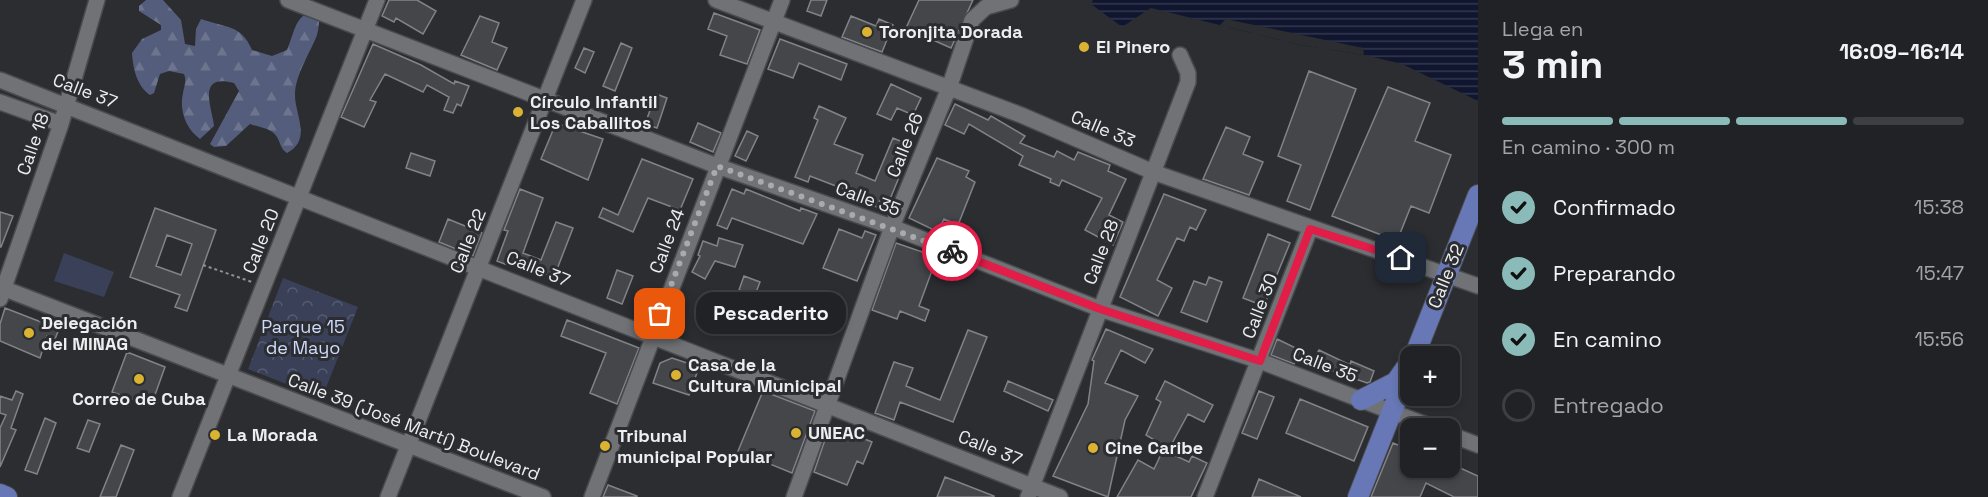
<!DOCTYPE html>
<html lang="es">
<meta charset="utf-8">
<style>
body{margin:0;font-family:"Space Grotesk",sans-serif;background:#292a2d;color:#f1f3f6;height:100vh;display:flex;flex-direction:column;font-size:22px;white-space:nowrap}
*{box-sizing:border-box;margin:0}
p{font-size:20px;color:#a2a4a7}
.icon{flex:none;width:33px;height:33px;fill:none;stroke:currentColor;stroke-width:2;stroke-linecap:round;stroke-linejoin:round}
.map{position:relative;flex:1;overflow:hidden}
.details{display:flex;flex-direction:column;background:#212225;width:510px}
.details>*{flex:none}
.tools{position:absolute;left:1400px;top:346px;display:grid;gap:12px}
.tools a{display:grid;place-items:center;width:60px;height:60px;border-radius:12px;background:#212225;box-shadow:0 3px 9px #0003,0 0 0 2px #3e3f42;font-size:30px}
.pin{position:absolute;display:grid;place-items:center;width:51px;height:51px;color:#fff;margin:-26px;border-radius:12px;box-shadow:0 3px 9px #0006}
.courier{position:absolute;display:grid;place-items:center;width:60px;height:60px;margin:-30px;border:4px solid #e11d48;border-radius:50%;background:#fff;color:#222;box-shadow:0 2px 8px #0007}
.bubble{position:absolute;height:42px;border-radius:18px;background:#212225;box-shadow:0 3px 9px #0003,0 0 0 2px #3e3f42;font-size:20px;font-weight:800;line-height:42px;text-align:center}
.overview em{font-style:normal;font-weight:800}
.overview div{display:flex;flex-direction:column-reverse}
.overview{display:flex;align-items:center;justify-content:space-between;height:102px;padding:0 24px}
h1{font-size:39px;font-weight:800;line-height:45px}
.bar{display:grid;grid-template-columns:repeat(4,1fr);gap:9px 6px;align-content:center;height:72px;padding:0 24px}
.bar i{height:8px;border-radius:4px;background:#3e3f42}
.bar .on{background:#8bbbb9}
.bar p{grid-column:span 4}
ol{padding:0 24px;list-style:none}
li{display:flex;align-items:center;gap:18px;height:66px}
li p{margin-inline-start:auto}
li .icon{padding:6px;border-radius:50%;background:#8bbbb9;color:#111;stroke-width:4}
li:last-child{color:#a2a4a7}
li i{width:33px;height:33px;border:3px solid #3e3f42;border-radius:50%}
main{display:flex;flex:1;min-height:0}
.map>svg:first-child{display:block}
.green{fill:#394058}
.forest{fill:url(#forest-firs)}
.park{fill:url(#park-crowns)}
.water{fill:url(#water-rules)}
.pier{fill:#2c2d31}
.building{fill:#45464a;stroke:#828388;stroke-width:1.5;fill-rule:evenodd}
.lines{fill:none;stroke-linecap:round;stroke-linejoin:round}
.minor-casing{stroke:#484a4d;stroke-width:18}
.major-casing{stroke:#484a4d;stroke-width:22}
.path{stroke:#919295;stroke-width:2;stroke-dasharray:3 3;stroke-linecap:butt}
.minor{stroke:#707276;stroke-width:15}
.major{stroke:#6878b6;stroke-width:20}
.done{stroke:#a9aaad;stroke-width:6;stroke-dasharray:0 10.8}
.route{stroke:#e11d48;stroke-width:8}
.poi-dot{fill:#dab333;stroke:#2c2d31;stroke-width:2}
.labels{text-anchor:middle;stroke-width:6;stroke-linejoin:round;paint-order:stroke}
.poi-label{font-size:18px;font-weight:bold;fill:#edeef0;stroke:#2c2d31;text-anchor:start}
.street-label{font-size:18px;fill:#edeef0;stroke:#2c2d31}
.park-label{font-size:18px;fill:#cfdbfc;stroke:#2c2d31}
</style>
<main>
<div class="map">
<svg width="1478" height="497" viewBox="0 0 1478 497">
<defs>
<pattern id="forest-firs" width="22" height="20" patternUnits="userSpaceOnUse" patternTransform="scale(1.5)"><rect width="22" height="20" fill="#545d7b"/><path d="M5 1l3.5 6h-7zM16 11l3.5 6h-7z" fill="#6d758e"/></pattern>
<pattern id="park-crowns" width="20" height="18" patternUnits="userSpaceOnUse" patternTransform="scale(1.5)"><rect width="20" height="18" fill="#394058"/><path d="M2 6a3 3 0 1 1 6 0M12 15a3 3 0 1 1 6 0" fill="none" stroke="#565c70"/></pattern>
<pattern id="water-rules" width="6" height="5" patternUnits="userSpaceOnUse" patternTransform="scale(1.5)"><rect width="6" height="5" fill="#10162f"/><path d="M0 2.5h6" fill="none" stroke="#33384d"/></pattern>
</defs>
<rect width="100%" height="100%" fill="#2c2d31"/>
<path class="green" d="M 64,253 L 114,272 L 104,297 L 54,281 Z"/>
<path class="forest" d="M 146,0 L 163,0 L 181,20 L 185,44 L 195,46 L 196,29 L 201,19 C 226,28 241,24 252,50 L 272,56 L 287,50 C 295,32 295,10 320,12 C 319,20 319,28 317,35 C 310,53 296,74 295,93 C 294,114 313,139 287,153 C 280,148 281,144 277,137 C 272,128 258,127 250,124 L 226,146 L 214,147 L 210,144 L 239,91 L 234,83 C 196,73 212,107 214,126 L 200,139 C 186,129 179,111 183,93 C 184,86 187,81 184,74 L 169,71 L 160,74 L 154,93 L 150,95 C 137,86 133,69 132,53 L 142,39 L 161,30 L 161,25 L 139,11 L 139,6 Z"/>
<path class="park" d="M 283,278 L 358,307 L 322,398 L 248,369 Z"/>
<path class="water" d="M 1093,0 L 1478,0 L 1478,101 L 1402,64 L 1364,55 L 1300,45 L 1151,8 L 1122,27 L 1091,4 Z"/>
<path class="pier" d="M 1226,19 L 1363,48 L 1364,55 L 1300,45 L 1220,25 Z"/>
<path class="building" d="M 389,0 L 417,0 L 436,11 L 423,34 L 396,18 L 394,22 L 382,16 Z
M 811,0 L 827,0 L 821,16 L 807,11 Z
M 919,0 L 973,0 L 951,48 L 906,28 Z
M 714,13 L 760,30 L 747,64 L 720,55 L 727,36 L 708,29 Z
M 480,16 L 499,23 L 492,42 L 507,48 L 497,70 L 461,55 Z
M 851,16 L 876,26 L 879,19 L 893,25 L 882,52 L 842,37 Z
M 780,39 L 847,64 L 841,80 L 799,63 L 793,78 L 768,69 Z
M 621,43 L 632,48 L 615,91 L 603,86 Z
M 373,44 L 421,65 L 454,84 L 455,81 L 469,86 L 461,106 L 457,104 L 453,113 L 444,110 L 449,97 L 427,85 L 423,92 L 385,74 L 370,100 L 376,102 L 364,127 L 341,117 Z
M 584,48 L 594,52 L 585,73 L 575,68 Z
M 1309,71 L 1356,89 L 1310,210 L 1287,201 L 1301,165 L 1278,156 Z
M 891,84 L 921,98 L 913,115 L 897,108 L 891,120 L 877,114 Z
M 1388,87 L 1430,103 L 1415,141 L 1451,155 L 1429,213 L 1411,206 L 1397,241 L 1332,216 Z
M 656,94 L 667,98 L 657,128 L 645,124 Z
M 955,104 L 988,120 L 991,116 L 1025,136 L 1020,143 L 1054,157 L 1057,151 L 1074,160 L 1078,152 L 1110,165 L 1108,171 L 1126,179 L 1109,215 L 1123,222 L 1113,245 L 1085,230 L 1102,198 L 1062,180 L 1059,186 L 1050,182 L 1051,179 L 1019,165 L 1023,156 L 969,124 L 964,134 L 945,125 Z
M 819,106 L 846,118 L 834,144 L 863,155 L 856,173 L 875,181 L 893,138 L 912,146 L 890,199 L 882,196 L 877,207 L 857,199 L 859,195 L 810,176 L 808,182 L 795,177 L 818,120 L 814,118 Z
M 556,123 L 603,139 L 588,180 L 541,159 Z
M 698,123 L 721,133 L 713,152 L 690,142 Z
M 1226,127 L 1250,137 L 1243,154 L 1263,162 L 1249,195 L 1203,179 Z
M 747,131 L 758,136 L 746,161 L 735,156 Z
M 411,153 L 435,161 L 430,176 L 406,168 Z
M 937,158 L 969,171 L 966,177 L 975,182 L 958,225 L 944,219 L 938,232 L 909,218 Z
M 642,159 L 693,179 L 680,210 L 648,198 L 633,232 L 599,217 L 603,208 L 618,215 Z
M 520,189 L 543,198 L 523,253 L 541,260 L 556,222 L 573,228 L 554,277 L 512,262 L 510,266 L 497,261 L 508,231 L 504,230 Z
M 732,189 L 744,194 L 746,189 L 800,211 L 801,208 L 817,214 L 803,244 L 732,218 L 727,229 L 717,225 Z
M 1164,194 L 1206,210 L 1196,230 L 1190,227 L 1184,241 L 1177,238 L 1157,280 L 1172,288 L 1158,316 L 1120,297 Z
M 155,208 L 216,230 L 187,311 L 175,307 L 180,295 L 130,277 ZM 167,235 L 192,244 L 181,275 L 156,266 Z
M 0,212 L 13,216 L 1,247 L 0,247 Z
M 448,219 L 482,233 L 473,256 L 439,242 Z
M 839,229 L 862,238 L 865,231 L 876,235 L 857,281 L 823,268 Z
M 1268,234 L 1290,243 L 1264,306 L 1243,298 Z
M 719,238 L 743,245 L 735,267 L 715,261 L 705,279 L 692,272 L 700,256 L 698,255 L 703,241 L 717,246 Z
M 896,243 L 937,257 L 919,306 L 929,310 L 925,321 L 900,311 L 897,319 L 872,310 Z
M 617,270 L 633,276 L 622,304 L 607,298 Z
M 744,276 L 760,282 L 755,295 L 739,290 Z
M 1209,277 L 1222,282 L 1207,322 L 1181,312 L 1194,281 L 1206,285 Z
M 5,308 L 59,329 L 55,339 L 47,336 L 40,358 L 0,341 L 0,324 Z
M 567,320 L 639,348 L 617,404 L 590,393 L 606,353 L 561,336 Z
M 1106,329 L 1153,349 L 1145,363 L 1121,350 L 1105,383 L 1138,396 L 1125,420 L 1108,497 L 1053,476 L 1088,404 L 1094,361 L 1092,360 Z
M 968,330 L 987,337 L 953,422 L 900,402 L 894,420 L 875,413 L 894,362 L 913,368 L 906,386 L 940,400 Z
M 1277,339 L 1300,350 L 1294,364 L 1271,355 Z
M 1319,350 L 1350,365 L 1351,361 L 1374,371 L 1370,382 L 1367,383 L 1333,371 L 1313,361 Z
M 127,352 L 165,367 L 151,406 L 112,392 Z
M 672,358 L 699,367 L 689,395 L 653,383 L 660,363 Z
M 1008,381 L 1053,400 L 1048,411 L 1004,391 Z
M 1165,381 L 1213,405 L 1204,422 L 1188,414 L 1169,449 L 1146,435 L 1161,402 L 1156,399 Z
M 16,391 L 23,394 L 11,428 L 16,430 L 0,467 L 0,428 L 6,415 L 0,413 L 0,396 L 12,400 Z
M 763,391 L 815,411 L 792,473 L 738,451 Z
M 1259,391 L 1274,397 L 1257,439 L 1242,433 Z
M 1300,399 L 1368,427 L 1354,461 L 1286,433 Z
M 45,418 L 56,423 L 37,474 L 25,470 Z
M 88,420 L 100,424 L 89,452 L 77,448 Z
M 830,425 L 872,442 L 863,464 L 857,461 L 847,485 L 814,472 Z
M 1393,443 L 1410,450 L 1410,468 L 1449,468 L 1449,463 L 1478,476 L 1478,497 L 1454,497 L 1426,483 L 1420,497 L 1371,497 Z
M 121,445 L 134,450 L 116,497 L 100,497 Z
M 1163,450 L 1189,462 L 1192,456 L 1207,463 L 1191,497 L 1117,497 L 1138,460 L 1154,469 Z
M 945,477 L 994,496 L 994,497 L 937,497 Z
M 1259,479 L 1301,497 L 1252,497 Z
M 608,485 L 637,496 L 637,497 L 603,497 Z"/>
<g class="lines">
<g class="minor-casing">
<path id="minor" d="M 288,0 L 717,166 L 892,227 L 1100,309 L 1260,361 L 1437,429
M 716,0 L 1021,115 L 1153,172 L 1478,286
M 0,80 L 1060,497
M 0,102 L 61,124
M 0,287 L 543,497
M 0,299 L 61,124 L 97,0
M 1449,434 L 1478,445
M 180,497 L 377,0
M 388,497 L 584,0
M 592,497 L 782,0
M 794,497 L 892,227 L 949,88 L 972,20 L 986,7 L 1011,0
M 1028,497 L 1188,82 L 1188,73 L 1180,55
M 1205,497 L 1310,229"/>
</g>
<g class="major-casing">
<path id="major" d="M 1414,357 L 1478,195
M 1361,400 L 1396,382 L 1405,369
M 0,494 L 7,497
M 1358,497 L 1410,366"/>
</g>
<path class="path" d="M 203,265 L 252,282"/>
<use href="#minor" class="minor"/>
<use href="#major" class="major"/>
</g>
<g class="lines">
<path class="done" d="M 660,314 L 717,166 L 952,251"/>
<path class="route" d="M 952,251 L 1100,309 L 1260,361 L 1310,229 L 1401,258"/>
</g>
<g class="poi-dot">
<circle cx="867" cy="32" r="6"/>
<circle cx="1084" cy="47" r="6"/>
<circle cx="518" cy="112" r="6"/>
<circle cx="29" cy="333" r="6"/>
<circle cx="676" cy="375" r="6"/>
<circle cx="139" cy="379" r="6"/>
<circle cx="796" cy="433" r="6"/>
<circle cx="215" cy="435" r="6"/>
<circle cx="605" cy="446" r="6"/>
<circle cx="1093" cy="448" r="6"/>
</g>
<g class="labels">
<g class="poi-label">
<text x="879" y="38">Toronjita Dorada</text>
<text x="1096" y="53">El Pinero</text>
<text x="530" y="108">Círculo Infantil<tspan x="530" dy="21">Los Caballitos</tspan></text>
<text x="41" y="329">Delegación<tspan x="41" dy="21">del MINAG</tspan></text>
<text x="688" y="371">Casa de la<tspan x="688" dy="21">Cultura Municipal</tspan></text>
<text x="139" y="405" text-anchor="middle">Correo de Cuba</text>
<text x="808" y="439">UNEAC</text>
<text x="227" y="441">La Morada</text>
<text x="617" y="442">Tribunal<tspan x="617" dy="21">municipal Popular</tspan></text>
<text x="1105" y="454">Cine Caribe</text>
</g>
<g class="street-label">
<text transform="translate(85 91) rotate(21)" y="6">Calle 37</text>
<text transform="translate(1103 129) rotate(23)" y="6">Calle 33</text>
<text transform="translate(33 144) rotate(-71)" y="6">Calle 18</text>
<text transform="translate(905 145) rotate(-68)" y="6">Calle 26</text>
<text transform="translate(868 199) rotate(20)" y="6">Calle 35</text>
<text transform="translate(261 241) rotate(-68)" y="6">Calle 20</text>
<text transform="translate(468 241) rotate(-68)" y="6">Calle 22</text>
<text transform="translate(667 241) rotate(-69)" y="6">Calle 24</text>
<text transform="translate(1101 252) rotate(-69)" y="6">Calle 28</text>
<text transform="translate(538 269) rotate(22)" y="6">Calle 37</text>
<text transform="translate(1446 276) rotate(-68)" y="6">Calle 32</text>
<text transform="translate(1260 306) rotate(-69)" y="6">Calle 30</text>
<text transform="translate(1325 365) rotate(21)" y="6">Calle 35</text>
<text transform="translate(414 427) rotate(21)" y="6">Calle 39 (José Martí) Boulevard</text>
<text transform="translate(990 448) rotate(22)" y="6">Calle 37</text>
</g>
<g class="park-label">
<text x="303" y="333">Parque 15<tspan x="303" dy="21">de Mayo</tspan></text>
</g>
</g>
</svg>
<div class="tools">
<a>+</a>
<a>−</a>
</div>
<div class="pin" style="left:660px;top:314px;background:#ea580c"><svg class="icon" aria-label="bag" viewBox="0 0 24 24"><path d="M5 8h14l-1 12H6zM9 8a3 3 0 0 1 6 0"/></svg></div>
<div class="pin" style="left:1401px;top:258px;background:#1f2937"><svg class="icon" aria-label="home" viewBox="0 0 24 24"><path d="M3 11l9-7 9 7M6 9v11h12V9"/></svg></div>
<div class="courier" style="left:952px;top:251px"><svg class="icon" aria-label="bike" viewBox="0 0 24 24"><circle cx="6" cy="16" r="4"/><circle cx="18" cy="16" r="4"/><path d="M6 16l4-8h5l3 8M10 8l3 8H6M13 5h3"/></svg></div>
<div class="bubble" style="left:696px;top:292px;width:150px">Pescaderito</div>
</div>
<section class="details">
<div class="overview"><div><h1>3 min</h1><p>Llega en</p></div><em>16:09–16:14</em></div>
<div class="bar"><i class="on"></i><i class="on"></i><i class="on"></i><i></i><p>En camino · 300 m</p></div>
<ol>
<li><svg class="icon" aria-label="check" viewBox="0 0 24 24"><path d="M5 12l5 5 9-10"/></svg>Confirmado<p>15:38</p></li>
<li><svg class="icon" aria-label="check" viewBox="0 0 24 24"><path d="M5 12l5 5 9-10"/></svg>Preparando<p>15:47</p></li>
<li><svg class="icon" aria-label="check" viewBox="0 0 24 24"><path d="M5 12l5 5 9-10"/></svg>En camino<p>15:56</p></li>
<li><i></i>Entregado</li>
</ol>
</section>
</main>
